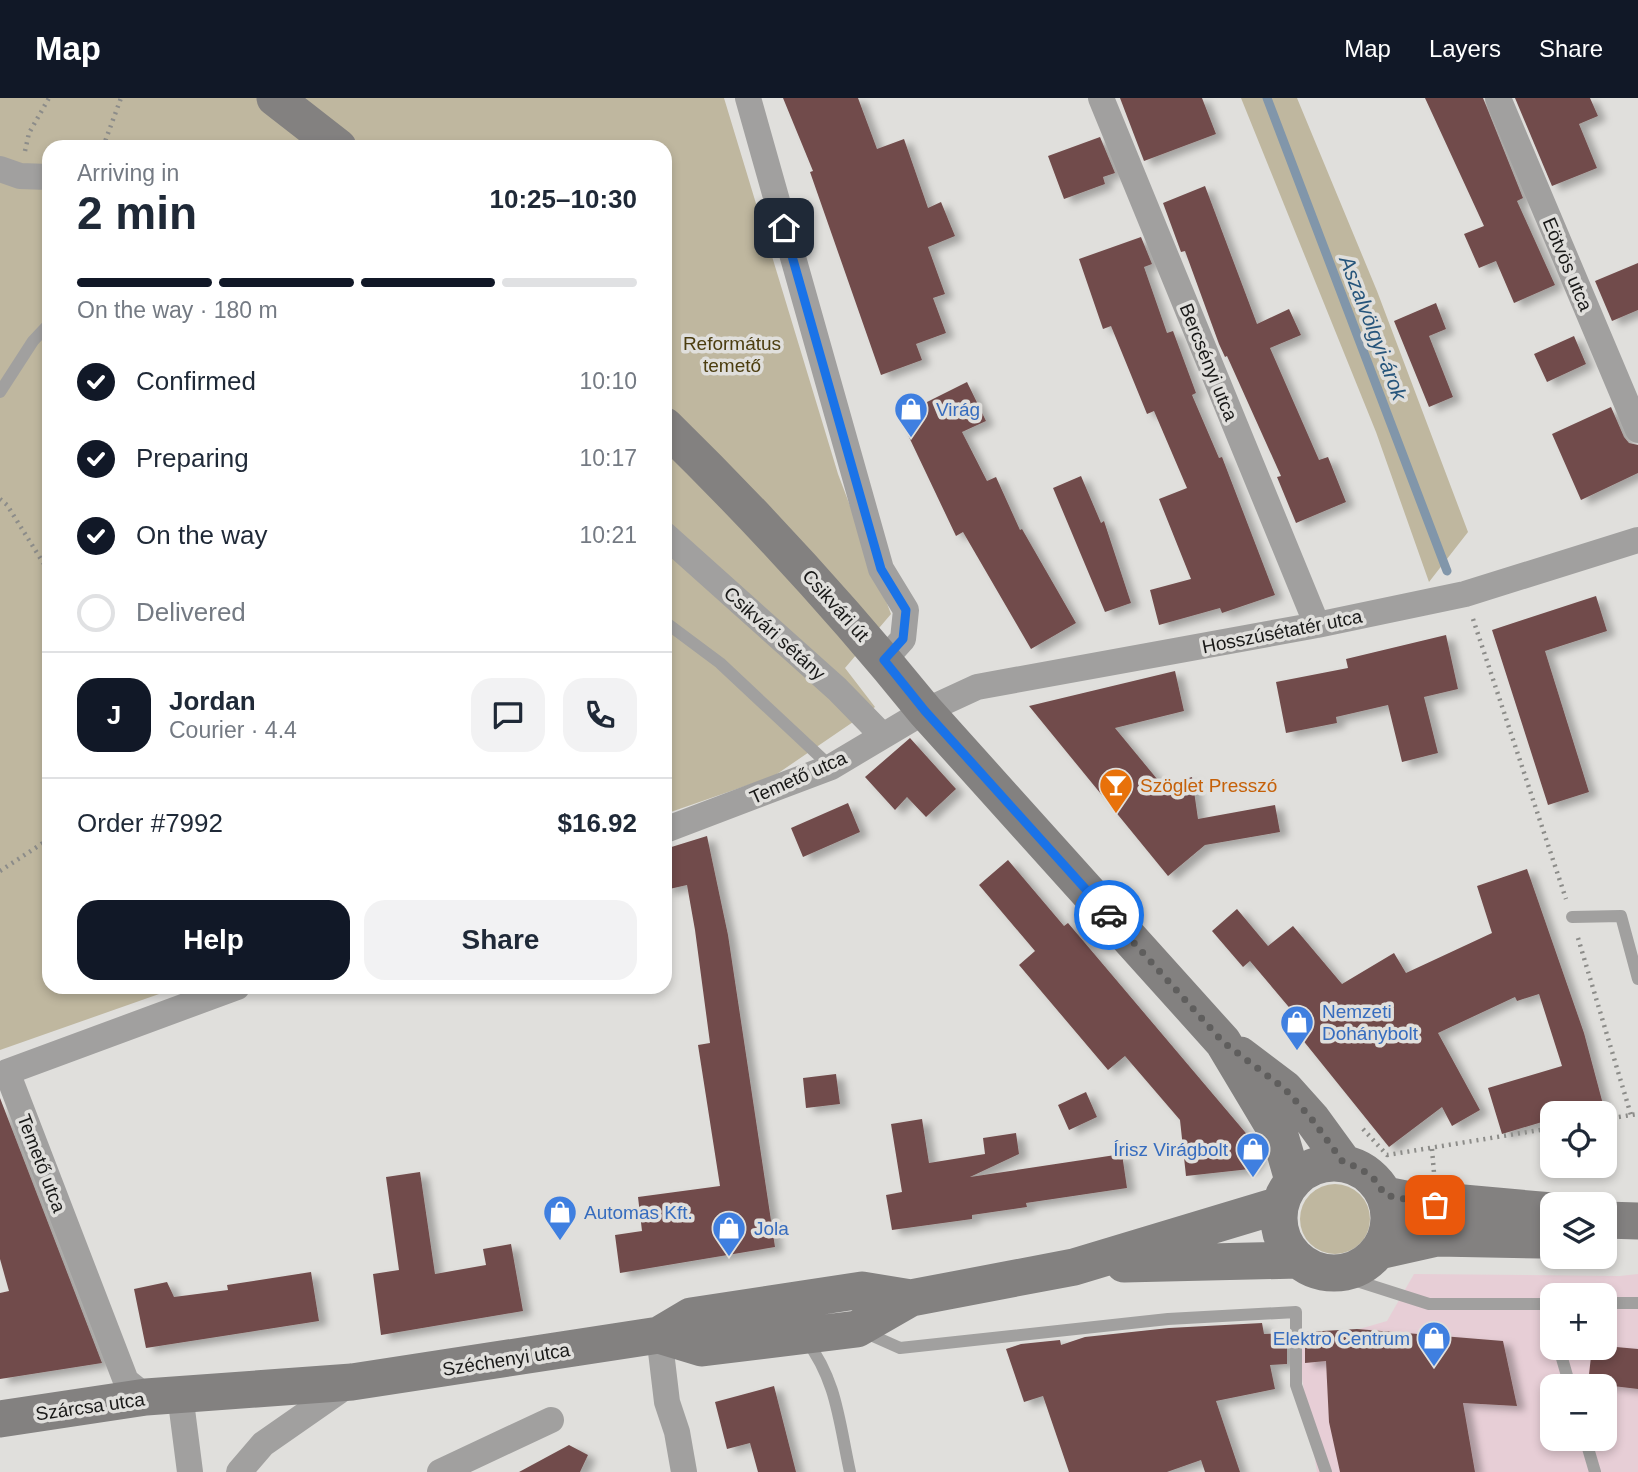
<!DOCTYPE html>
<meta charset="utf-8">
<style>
body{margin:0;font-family:Arial,sans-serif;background:#f2f2f3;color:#1f2937;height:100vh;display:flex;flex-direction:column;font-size:26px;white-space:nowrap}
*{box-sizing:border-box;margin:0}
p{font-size:23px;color:#747a83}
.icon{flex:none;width:38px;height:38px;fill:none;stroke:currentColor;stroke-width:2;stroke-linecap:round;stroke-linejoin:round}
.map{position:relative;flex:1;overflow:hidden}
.sheet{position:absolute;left:42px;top:42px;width:630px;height:854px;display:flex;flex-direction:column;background:#fff;border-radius:21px;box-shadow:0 4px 10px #0003}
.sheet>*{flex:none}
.tools{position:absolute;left:1540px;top:1003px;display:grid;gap:14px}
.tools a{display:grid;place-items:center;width:77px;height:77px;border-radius:14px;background:#fff;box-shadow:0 4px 10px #0003;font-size:35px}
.pin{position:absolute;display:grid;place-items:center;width:60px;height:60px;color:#fff;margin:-30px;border-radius:14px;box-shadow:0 4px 10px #0006}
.courier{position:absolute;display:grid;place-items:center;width:70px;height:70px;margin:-35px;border:5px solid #1a73e8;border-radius:50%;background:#fff;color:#222;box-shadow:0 2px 9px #0007}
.head em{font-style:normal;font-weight:700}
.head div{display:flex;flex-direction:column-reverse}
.head{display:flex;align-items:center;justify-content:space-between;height:119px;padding:0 35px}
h1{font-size:46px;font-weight:700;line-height:52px}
.bar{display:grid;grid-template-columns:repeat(4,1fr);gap:10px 7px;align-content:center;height:84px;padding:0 35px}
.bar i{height:9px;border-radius:5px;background:#e0e1e3}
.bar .current{background:#111827}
.bar p{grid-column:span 4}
.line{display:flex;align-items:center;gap:18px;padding:0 35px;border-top:2px solid #e0e1e3}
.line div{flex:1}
.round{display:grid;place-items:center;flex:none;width:74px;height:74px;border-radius:21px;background:#f2f2f3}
ol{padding:0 35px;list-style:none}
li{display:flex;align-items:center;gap:21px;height:77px}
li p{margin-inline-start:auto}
li .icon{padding:7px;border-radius:50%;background:#111827;color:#fff;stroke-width:4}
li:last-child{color:#747a83}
li i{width:38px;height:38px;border:4px solid #e0e1e3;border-radius:50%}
.action{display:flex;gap:14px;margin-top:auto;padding:14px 35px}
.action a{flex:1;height:80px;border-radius:21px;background:#111827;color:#fff;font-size:28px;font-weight:700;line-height:80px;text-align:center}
.action a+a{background:#f2f2f3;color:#1f2937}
header{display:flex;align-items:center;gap:42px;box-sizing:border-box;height:98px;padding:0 35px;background:#111827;color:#fff}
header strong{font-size:33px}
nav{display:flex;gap:38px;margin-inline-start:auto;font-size:24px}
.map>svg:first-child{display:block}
.industrial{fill:#e7ced6;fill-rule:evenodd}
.green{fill:#bfb79f}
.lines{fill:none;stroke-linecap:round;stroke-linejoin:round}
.stream{stroke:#8196aa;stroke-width:9}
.building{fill:#714c4b;filter:url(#shadow)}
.path{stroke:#8c8c89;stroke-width:4.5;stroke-dasharray:2 5;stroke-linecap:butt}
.lane{stroke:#a1a09f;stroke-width:12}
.street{stroke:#a1a09f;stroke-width:26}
.secondary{stroke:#838180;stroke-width:37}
.done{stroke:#5f5e5d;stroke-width:7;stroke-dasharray:0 12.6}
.route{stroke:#1a73e8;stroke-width:9}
.labels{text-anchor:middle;stroke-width:7;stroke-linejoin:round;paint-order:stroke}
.street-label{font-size:19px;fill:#191918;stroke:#e0dfdc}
.park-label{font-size:19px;fill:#4b3d0f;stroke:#e0dfdc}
.shop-label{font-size:19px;fill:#366cbe;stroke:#e0dfdc;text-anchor:start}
.food-label{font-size:19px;fill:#c56008;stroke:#e0dfdc;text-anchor:start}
.water-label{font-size:21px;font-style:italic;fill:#26557b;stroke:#e0dfdc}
</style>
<header>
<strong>Map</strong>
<nav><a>Map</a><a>Layers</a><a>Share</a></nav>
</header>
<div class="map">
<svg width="1638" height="1374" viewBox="0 0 1638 1374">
<defs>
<filter id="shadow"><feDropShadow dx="8" dy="4.5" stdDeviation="3.5" flood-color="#0004"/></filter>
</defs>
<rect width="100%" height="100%" fill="#e0dfdc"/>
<path class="industrial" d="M 1414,1176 L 1620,1178 L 1638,1176 L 1638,1374 L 1317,1374 L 1297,1249 L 1387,1223 ZM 1552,1197 L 1605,1197 L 1605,1250 L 1552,1250 ZM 1552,1288 L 1605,1288 L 1605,1340 L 1552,1340 Z"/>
<path class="green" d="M 0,0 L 724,0 L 838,376 L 891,516 L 845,570 L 875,609 L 774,678 L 665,716 L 665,49 L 49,49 L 49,889 L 179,889 L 0,952 Z
M 1241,0 L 1297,0 L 1377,193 L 1468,434 L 1429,484 L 1376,334 Z
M1300 1121a35 35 0 1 1 70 0a35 35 0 1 1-70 0Z"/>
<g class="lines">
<path class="stream" d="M 1267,0 L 1447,473"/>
</g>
<path class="building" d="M 783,0 L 858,0 L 877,51 L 904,41 L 928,110 L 941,104 L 955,138 L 928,149 L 945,196 L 933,200 L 946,235 L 916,246 L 922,262 L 881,277 L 810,74 L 813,73 Z
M 1120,0 L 1202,0 L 1216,36 L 1144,63 Z
M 1425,0 L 1483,0 L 1523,100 L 1517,103 L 1555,187 L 1514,205 L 1496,163 L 1479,170 L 1464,136 L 1484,128 Z
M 1515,0 L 1590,0 L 1598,18 L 1579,26 L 1597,70 L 1552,88 Z
M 1100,39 L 1115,75 L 1103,79 L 1105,86 L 1064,101 L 1048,58 Z
M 1205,88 L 1257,226 L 1289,211 L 1301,237 L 1270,250 L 1319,362 L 1328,359 L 1346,404 L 1296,425 L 1277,379 L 1281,378 L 1227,258 L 1225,259 L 1219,246 L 1185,153 L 1181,154 L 1163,105 Z
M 1141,139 L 1152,166 L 1144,169 L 1167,235 L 1173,233 L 1196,295 L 1192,297 L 1219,360 L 1222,359 L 1275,497 L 1222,515 L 1220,510 L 1159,527 L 1150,492 L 1191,481 L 1159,401 L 1187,390 L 1154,313 L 1147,316 L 1111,228 L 1103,231 L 1079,161 Z
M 1638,165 L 1638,212 L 1612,223 L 1595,183 Z
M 1436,205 L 1446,231 L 1429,238 L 1453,299 L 1429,309 L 1394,223 Z
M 1574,238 L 1586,266 L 1547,284 L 1534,256 Z
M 967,284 L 986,323 L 962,334 L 987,383 L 996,379 L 1020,432 L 1022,431 L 1076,525 L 1031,551 L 963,434 L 956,438 L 899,318 Z
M 1611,309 L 1624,339 L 1629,345 L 1638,347 L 1638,375 L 1581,402 L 1552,336 Z
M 1081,378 L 1101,425 L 1104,423 L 1131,505 L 1105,514 L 1053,390 Z
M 1596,498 L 1607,533 L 1545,553 L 1589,694 L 1548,707 L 1492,532 Z
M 1446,537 L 1458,591 L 1424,599 L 1438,655 L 1402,664 L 1388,607 L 1336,619 L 1337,625 L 1286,635 L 1276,584 L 1348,570 L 1346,561 Z
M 1175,573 L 1184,613 L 1115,630 L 1162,687 L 1192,679 L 1198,721 L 1275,707 L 1280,734 L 1205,747 L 1168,778 L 1029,608 Z
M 910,640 L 956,691 L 926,719 L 907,699 L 895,712 L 865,679 Z
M 848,705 L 860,734 L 803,759 L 791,730 Z
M 707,738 L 728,837 L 775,1149 L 620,1175 L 615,1137 L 642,1133 L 638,1099 L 720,1088 L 698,947 L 710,945 L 695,832 L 687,787 L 665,792 L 665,751 Z
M 1008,762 L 1064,828 L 1068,825 L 1256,1047 L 1259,1060 L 1250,1071 L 1186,1078 L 1180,1022 L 1125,958 L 1108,972 L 1019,867 L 1035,853 L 979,787 Z
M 1527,771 L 1584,935 L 1604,1010 L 1581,1015 L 1552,1015 L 1552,1021 L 1502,1036 L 1488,990 L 1562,968 L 1539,896 L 1517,903 L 1515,899 L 1438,935 L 1480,1012 L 1452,1028 L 1442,1009 L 1389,1049 L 1285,920 L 1293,914 L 1250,863 L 1243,869 L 1212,833 L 1237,811 L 1268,848 L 1293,828 L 1342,886 L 1394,855 L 1406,875 L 1492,835 L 1477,788 Z
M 836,976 L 840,1006 L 806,1010 L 803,980 Z
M 1086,994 L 1097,1019 L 1069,1032 L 1058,1007 Z
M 0,1000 L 102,1265 L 0,1281 L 0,1195 L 9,1193 L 0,1161 Z
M 922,1021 L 929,1065 L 985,1056 L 983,1040 L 1016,1035 L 1019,1056 L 970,1079 L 1122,1056 L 1127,1090 L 1026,1105 L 1027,1109 L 972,1117 L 972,1121 L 892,1132 L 886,1097 L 902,1094 L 891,1026 Z
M 420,1074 L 435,1176 L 486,1167 L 483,1151 L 511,1146 L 523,1213 L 381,1237 L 373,1176 L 399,1172 L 386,1079 Z
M 311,1174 L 319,1223 L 146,1250 L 134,1191 L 167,1184 L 174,1199 L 228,1192 L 227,1187 Z
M 1262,1225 L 1264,1236 L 1287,1235 L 1287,1266 L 1270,1267 L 1275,1291 L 1216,1303 L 1240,1374 L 1205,1374 L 1201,1362 L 1167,1374 L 1069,1374 L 1043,1298 L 1024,1304 L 1006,1251 L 1021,1246 L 1060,1242 L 1061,1247 L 1085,1239 L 1169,1230 Z
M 1357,1231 L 1503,1243 L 1517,1308 L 1463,1305 L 1475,1374 L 1340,1374 L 1329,1324 L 1326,1263 L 1305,1265 L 1305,1234 Z
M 1605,1248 L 1638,1251 L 1638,1291 L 1588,1285 L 1592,1250 Z
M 774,1288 L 796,1374 L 758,1374 L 750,1345 L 727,1351 L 715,1304 Z
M 569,1347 L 588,1357 L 580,1374 L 519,1374 Z"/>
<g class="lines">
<path class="path" d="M 103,49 L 121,0
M 25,53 L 29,35 L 49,0
M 0,401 L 7,407 L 49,474
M 1473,521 L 1566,801
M 0,773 L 49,741
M 1578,840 L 1631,1017
M 1605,1021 L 1638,1016
M 1363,1031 L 1387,1057 L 1552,1030
M 1432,1051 L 1434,1075"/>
<path class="lane" d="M 0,294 L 33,243 L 49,226
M 665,524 L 720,565 L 831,669
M 1572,819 L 1621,818 L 1638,881
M 1335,1176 L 1429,1206 L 1552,1206
M 1605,1205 L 1638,1205
M 1547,1206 L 1552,1226
M 864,1234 L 900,1250 L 1168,1221 L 1296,1214 L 1296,1287 L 1326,1374
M 806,1242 C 837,1283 839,1324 850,1374
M 1559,1250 L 1570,1288
M 1585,1340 L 1595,1374"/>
<path class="street" d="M 748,0 L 881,471 L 906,512 L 903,541 L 884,562
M 1101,0 L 1317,527
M 1498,0 L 1638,332
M 0,71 L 20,78 L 49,79
M 665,437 L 837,591 L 882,637
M 665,732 L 831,669 L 925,613 L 977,589 L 1317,527 L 1465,496 L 1638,442
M 659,1237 L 667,1304 L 677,1334 L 684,1374
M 180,1296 L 190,1374
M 146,1299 L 126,1283 L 7,974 L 237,889
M 239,1374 L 263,1346 L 352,1284
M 440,1374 L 551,1322"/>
<path class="secondary" d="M 275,0 L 338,49
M 665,328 C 757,418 844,513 925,613 L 1223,944 L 1281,1041 L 1293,1082
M 1240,957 L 1285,991 L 1311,1020 L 1343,1064
M1279 1120a55 55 0 1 1 110 0a55 55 0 1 1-110 0Z
M 1385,1097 L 1435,1107 L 1463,1105 L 1552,1113
M 1605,1122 L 1638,1123
M 1379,1153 L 1437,1140 L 1540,1142 L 1552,1138
M 1124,1166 L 1298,1162
M 659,1237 L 702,1250 L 857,1231 L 911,1200 L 1074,1169 L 1280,1107
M 0,1321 L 146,1299 L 352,1284 L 659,1237 L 691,1218 L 862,1192 L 911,1200"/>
</g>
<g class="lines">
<path class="done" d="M 1109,817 L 1223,944 L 1285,991 L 1311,1020 L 1343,1064 L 1360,1070 L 1375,1082 L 1385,1097 L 1435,1107"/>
<path class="route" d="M 784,130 L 881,471 L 906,512 L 903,541 L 884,562 L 925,613 L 1109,817"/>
</g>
<defs>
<g id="shop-pin" transform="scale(1.75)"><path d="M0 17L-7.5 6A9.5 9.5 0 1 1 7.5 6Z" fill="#3f7fe0" stroke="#e0dfdc"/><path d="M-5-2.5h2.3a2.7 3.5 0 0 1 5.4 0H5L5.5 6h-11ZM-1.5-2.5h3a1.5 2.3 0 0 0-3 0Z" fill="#fff"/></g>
<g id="bar-pin" transform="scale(1.75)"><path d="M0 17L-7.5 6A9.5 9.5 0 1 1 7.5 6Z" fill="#e8710a" stroke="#e0dfdc"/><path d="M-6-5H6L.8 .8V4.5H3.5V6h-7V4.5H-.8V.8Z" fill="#fff"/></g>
</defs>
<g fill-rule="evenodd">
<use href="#shop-pin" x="911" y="311"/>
<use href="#bar-pin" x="1116" y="687"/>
<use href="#shop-pin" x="1297" y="924"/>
<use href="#shop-pin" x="1253" y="1051"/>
<use href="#shop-pin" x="560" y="1114"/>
<use href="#shop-pin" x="729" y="1130"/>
<use href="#shop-pin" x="1434" y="1240"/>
</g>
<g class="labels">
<g class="street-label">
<text transform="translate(1568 166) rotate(67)" y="7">Eötvös utca</text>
<text transform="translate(1209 264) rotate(68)" y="7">Bercsényi utca</text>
<text transform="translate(836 507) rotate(48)" y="7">Csikvári út</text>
<text transform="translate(1282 533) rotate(-11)" y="7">Hosszúsétatér utca</text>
<text transform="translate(775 535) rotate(42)" y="7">Csikvári sétány</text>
<text transform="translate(798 679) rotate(-24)" y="7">Temető utca</text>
<text transform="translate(42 1065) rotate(69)" y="7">Temető utca</text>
<text transform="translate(506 1261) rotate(-9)" y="7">Széchenyi utca</text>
<text transform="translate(90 1308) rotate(-8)" y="7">Szárcsa utca</text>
</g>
<g class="park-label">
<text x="732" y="252">Református<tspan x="732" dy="22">temető</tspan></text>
</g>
<g class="shop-label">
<text x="936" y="318">Virág</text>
<text x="1322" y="920">Nemzeti<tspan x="1322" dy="22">Dohánybolt</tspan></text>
<text x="1228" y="1058" text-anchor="end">Írisz Virágbolt</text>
<text x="584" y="1121">Automas Kft.</text>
<text x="754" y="1137">Jola</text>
<text x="1410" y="1247" text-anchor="end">Elektro Centrum</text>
</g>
<g class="food-label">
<text x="1140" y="694">Szöglet Presszó</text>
</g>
<g class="water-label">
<text transform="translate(1373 230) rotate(69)" y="7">Aszalvölgyi-árok</text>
</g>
</g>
</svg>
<div class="tools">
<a><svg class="icon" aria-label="locate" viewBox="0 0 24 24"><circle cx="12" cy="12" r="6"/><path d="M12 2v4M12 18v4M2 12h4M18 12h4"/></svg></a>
<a><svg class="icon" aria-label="layers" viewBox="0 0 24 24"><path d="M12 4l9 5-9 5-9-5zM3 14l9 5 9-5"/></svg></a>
<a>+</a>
<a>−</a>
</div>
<div class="pin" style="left:1435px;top:1107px;background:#ea580c"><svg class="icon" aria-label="bag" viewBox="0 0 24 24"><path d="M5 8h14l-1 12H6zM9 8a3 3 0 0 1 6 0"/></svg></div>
<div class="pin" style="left:784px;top:130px;background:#1f2937"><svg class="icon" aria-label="home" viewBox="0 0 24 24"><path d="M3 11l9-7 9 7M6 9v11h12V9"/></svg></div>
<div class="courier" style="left:1109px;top:817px"><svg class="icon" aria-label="car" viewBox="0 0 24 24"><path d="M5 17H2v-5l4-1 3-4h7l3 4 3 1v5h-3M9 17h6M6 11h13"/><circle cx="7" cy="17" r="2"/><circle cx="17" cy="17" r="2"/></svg></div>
<section class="sheet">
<div class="head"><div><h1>2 min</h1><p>Arriving in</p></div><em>10:25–10:30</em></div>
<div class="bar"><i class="current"></i><i class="current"></i><i class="current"></i><i></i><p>On the way · 180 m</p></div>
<ol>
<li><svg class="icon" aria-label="check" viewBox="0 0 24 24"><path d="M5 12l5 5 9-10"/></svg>Confirmed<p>10:10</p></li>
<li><svg class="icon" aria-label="check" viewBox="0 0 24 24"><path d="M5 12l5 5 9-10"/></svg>Preparing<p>10:17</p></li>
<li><svg class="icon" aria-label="check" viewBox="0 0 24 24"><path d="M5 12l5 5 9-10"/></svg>On the way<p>10:21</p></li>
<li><i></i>Delivered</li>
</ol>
<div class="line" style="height:126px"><b class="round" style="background:#111827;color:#fff">J</b><div><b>Jordan</b><p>Courier · 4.4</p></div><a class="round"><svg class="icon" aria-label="chat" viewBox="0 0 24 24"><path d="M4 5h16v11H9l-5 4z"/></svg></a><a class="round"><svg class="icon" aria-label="phone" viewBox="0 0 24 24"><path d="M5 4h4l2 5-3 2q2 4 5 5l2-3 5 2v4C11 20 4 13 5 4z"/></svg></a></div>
<div class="line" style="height:91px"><div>Order #7992</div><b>$16.92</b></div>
<div class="action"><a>Help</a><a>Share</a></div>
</section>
</div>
